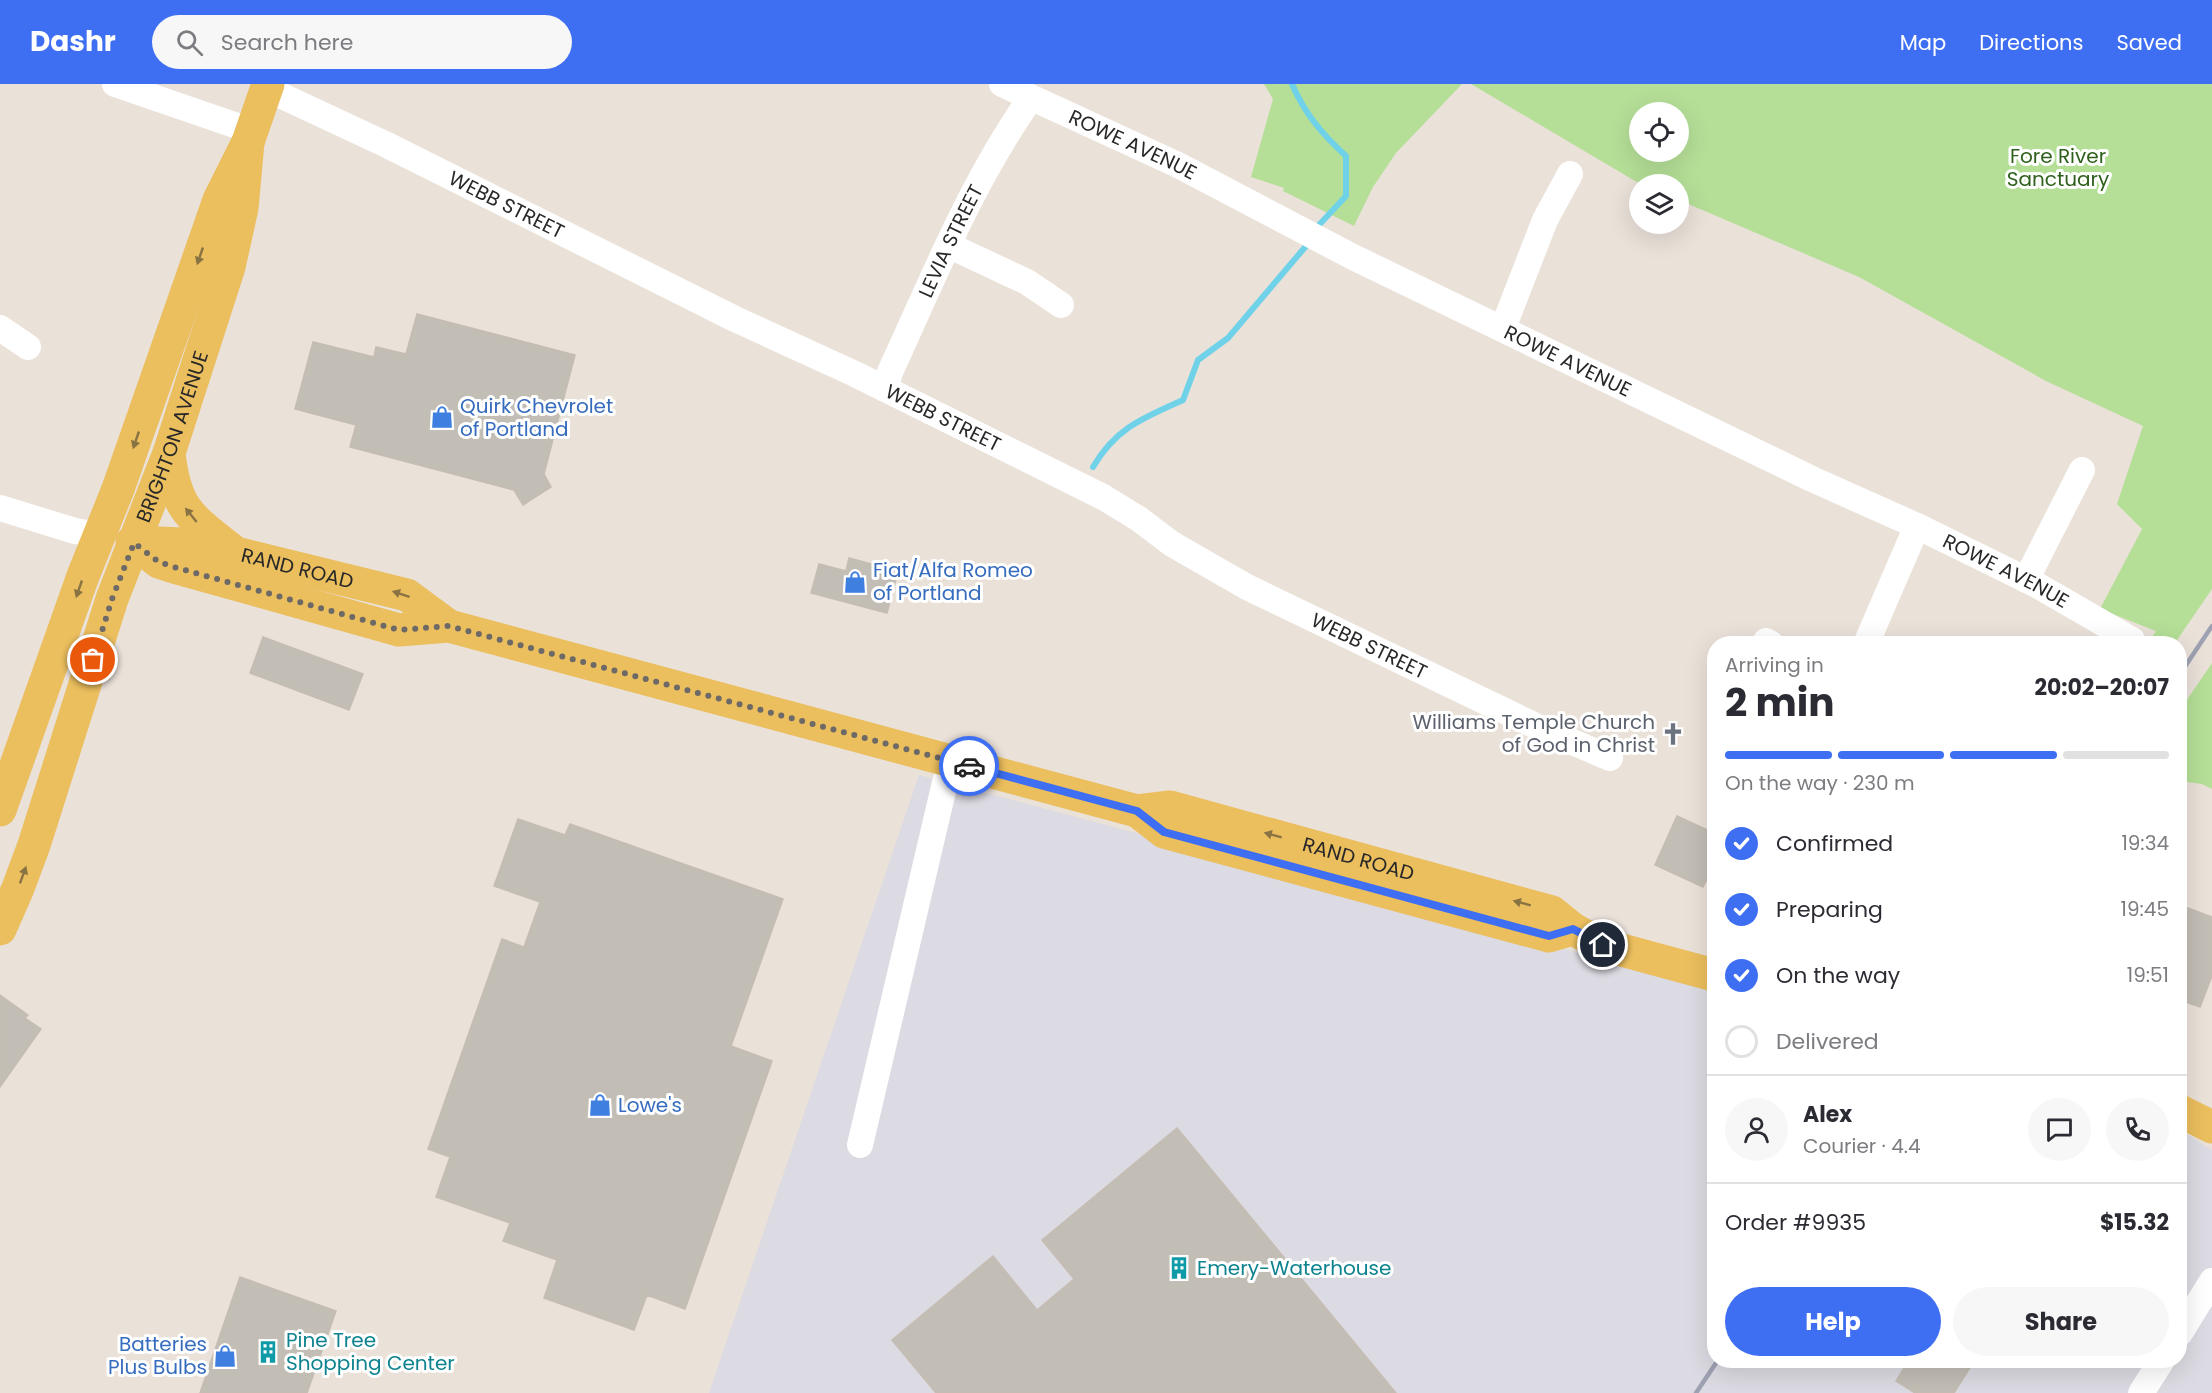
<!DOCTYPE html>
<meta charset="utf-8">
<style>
body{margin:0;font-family:Poppins,sans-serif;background:#f7f7f7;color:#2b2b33;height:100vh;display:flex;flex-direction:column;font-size:22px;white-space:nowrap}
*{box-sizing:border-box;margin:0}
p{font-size:20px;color:#7c7c81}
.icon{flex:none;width:33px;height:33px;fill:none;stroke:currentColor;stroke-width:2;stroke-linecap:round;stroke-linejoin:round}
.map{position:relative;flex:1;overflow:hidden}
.side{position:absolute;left:1707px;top:552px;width:480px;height:732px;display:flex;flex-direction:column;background:#fff;border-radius:24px;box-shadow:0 6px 24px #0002}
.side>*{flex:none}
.tools{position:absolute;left:1629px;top:18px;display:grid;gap:12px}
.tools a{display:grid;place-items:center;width:60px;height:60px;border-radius:50%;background:#fff;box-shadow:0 6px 24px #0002;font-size:30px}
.pin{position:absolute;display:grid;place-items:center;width:51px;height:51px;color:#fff;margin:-26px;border:3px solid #fff;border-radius:50%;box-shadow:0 2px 6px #0007}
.courier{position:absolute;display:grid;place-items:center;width:60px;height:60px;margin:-30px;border:4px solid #3e6ef2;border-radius:50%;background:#fff;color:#222;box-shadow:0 2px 8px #0007}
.head em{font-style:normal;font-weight:700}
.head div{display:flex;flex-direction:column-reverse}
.head{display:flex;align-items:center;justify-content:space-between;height:102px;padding:0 18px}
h1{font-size:39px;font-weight:700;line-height:45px}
.bar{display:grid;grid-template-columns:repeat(4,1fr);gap:9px 6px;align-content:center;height:72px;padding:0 18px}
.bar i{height:8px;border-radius:4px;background:#e1e1e2}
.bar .selected{background:#3e6ef2}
.bar p{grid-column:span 4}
.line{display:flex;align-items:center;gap:15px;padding:0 18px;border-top:2px solid #e1e1e2}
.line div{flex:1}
.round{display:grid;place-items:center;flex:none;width:63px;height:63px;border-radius:32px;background:#f7f7f7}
ol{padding:0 18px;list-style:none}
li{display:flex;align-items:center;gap:18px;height:66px}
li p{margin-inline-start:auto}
li .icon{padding:6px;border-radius:50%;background:#3e6ef2;color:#fff;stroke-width:4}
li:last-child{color:#7c7c81}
li i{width:33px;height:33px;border:3px solid #e1e1e2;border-radius:50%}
.primary-button{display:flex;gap:12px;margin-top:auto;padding:12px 18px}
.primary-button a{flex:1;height:69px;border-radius:36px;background:#3e6ef2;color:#fff;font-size:24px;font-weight:700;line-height:69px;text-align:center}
.primary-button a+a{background:#f7f7f7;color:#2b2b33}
header{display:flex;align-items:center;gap:36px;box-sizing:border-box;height:84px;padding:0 30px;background:#3e6ef2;color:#fff}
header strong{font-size:28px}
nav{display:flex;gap:33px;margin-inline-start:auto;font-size:21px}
.search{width:420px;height:54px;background:#f7f7f7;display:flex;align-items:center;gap:15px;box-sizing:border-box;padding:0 21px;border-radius:33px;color:#7c7c81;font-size:22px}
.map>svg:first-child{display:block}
.industrial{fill:#dcdae2}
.green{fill:#b5df97;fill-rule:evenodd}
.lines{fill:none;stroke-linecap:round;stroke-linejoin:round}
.stream{stroke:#6fd2e9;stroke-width:6}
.building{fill:#c2bdb5;stroke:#c5bdb3;stroke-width:1.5}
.minor{stroke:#fff;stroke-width:26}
.major{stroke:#ebbe5e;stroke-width:33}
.rail{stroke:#9da1b1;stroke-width:4.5}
.oneway{fill:#8a7343}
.done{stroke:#6c6966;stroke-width:6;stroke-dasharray:0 10.8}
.route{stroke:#3e6ef2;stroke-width:8}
.labels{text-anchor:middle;stroke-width:6;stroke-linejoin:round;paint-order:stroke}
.street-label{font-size:20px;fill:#282828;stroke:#fff}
.park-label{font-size:20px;fill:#2f611c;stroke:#fff}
.shop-label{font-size:20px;fill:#366cbe;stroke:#fff;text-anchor:start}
.worship-label{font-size:20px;fill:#5b616d;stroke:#fff;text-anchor:end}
.culture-label{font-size:20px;fill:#0d838f;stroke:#fff;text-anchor:start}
</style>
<header>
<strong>Dashr</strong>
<div class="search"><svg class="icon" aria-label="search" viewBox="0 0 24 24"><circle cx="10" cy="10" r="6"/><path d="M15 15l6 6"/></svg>Search here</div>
<nav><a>Map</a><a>Directions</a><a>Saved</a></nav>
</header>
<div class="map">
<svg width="2212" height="1309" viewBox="0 0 2212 1309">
<rect width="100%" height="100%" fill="#eae1d9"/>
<path class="industrial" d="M 919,691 L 1488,843 L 1714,908 L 1714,1276 L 2180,1276 L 2180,1046 L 2212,1066 L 2212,1309 L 709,1309 Z"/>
<path class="green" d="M 1264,0 L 1462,0 L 1396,69 L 1373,103 L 1354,142 L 1283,107 L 1284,104 L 1251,93 L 1273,15 Z
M 1471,0 L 2212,0 L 2212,505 L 2175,559 L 2148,559 L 2156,547 L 2100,525 L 2142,445 L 2117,420 L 2143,342 L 2046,297 L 1859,193 L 1679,116 L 1678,100 L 1643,100 L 1635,97 ZM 1640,28 L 1678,28 L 1678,68 L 1640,68 Z
M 2212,579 L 2212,705 L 2202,700 L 2180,697 L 2180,626 Z"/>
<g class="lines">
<path class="stream" d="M 1292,0 C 1305,30 1322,50 1346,72 L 1346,112 L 1318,142
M 1093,383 C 1116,344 1143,334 1183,316 L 1198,276 L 1228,254 L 1306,162"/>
</g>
<path class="building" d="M 417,230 L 575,271 L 544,390 L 551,403 L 523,421 L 514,406 L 350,363 L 356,341 L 295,325 L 313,258 L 374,273 L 376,263 L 406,270 Z
M 849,474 L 898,487 L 887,529 L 811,509 L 819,480 L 846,487 Z
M 263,553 L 363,590 L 349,626 L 250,589 Z
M 1677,732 L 1714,749 L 1714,800 L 1706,797 L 1703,803 L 1655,781 Z
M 518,735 L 565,751 L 570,740 L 783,815 L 731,962 L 772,977 L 685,1225 L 647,1211 L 634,1246 L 544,1214 L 557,1176 L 503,1157 L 510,1139 L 436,1113 L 450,1073 L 428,1065 L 502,855 L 524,863 L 540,818 L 494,802 Z
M 2180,821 L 2212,833 L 2212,892 L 2200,923 L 2180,916 Z
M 0,911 L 28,931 L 25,934 L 41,945 L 0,1003 Z
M 1177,1044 L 1396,1309 L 936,1309 L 892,1256 L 993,1172 L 1037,1226 L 1074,1195 L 1042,1156 Z
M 240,1193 L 336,1227 L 307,1309 L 200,1309 Z
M 1909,1276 L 1975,1276 L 1954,1309 L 1915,1309 L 1896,1297 Z"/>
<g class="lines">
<g class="minor">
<path d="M 115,0 L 252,47"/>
<path id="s1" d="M 1002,0 L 1178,81 L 1353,173 L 1812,395 L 1917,442 L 2035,500 L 2132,556"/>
<path id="s2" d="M 267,5 L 385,60 L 735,235 L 855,290 L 1103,413 L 1139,435 L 1172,460 L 1247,503 L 1542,645 L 1610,674"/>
<path d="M 948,161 L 1027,198 L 1061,221"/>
<path d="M 0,244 L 28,263"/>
<path d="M 1503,244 L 1545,136 L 1570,90"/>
<path id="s3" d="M 885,305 L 890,288 C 933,195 971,99 1030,15"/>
<path d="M 0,424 L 75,447 L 101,451"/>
<path d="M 2026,496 L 2082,386"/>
<path d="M 1766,557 L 1771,560"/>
<path d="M 1866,560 L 1917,442"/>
<path d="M 860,1061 L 950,677"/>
<path d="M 2180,1249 L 2212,1197"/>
<path d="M 2141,1309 L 2162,1276"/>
</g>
<g class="major">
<path d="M 169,369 C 175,425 190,433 232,466"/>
<path id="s4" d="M 132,458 L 184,460 L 236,469 L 407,511 L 449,542"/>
<path id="s5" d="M 134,459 L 159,478 L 174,483 L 399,546 L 449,542 L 1137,727 L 1170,723 L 1552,828 L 1573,845 L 1603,861 L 1714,891"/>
<path d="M 0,726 L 83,492 L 118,405 L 219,116 L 248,58 L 268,0"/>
<path d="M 1137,727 L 1164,748 L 1549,852 L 1573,845"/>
<path id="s6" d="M 0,845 L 18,804 L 34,761 L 112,515 L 169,369 L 229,183 L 242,124 L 248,58"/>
<path d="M 2180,1027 L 2212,1043"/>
</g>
<path class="rail" d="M 2180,590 L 2212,542
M 1696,1309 L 1718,1276"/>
</g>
<defs><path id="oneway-solid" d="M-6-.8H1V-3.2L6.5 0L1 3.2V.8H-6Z" transform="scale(1.5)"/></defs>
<g class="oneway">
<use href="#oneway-solid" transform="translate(200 172) rotate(109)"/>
<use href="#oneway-solid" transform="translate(136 356) rotate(109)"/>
<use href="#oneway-solid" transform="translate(191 431) rotate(-129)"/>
<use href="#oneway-solid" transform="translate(79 505) rotate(109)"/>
<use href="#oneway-solid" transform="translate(401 510) rotate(-162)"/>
<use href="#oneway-solid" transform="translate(1273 751) rotate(-165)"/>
<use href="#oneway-solid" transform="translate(23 791) rotate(-70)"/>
<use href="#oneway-solid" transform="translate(1522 819) rotate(-165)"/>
</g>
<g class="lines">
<path class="done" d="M 93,576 L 112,515 L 134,459 L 159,478 L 174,483 L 399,546 L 449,542 L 969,682"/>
<path class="route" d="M 969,682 L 1137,727 L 1164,748 L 1549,852 L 1573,845 L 1603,861"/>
</g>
<defs>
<g id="shop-bare" transform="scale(1.8)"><path d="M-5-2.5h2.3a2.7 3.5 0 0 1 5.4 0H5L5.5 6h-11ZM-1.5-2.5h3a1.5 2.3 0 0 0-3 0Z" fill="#3f7fe0" stroke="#fff" stroke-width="2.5" paint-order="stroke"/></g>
<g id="church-bare" transform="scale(1.8)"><path d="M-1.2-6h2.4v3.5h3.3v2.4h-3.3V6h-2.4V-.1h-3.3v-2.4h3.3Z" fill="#6b7280" stroke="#fff" stroke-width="2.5" paint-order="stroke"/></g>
<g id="building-bare" transform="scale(1.8)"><path d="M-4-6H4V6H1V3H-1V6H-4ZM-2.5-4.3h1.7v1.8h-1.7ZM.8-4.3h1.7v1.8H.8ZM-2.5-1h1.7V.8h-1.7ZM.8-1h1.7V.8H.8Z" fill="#0f9aa8" stroke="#fff" stroke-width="2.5" paint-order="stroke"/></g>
</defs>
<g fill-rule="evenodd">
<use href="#shop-bare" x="442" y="333"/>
<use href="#shop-bare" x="855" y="498"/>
<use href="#church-bare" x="1673" y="650"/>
<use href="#shop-bare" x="600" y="1021"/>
<use href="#building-bare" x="1179" y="1184"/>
<use href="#building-bare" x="268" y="1268"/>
<use href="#shop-bare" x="225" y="1272"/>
</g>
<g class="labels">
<g class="street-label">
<text dy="7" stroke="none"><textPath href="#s1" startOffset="144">ROWE AVENUE</textPath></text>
<text dy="7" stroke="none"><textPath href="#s2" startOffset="266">WEBB STREET</textPath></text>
<text dy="7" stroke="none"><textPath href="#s3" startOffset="162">LEVIA STREET</textPath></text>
<text dy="7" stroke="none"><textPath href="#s1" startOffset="630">ROWE AVENUE</textPath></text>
<text dy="7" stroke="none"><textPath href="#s2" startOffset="752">WEBB STREET</textPath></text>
<text dy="7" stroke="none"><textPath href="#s6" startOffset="522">BRIGHTON AVENUE</textPath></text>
<text dy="7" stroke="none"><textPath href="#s4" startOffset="168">RAND ROAD</textPath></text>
<text dy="7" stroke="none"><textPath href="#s1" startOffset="1116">ROWE AVENUE</textPath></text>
<text dy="7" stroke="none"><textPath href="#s2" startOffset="1236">WEBB STREET</textPath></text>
<text dy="7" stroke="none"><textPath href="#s5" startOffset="1272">RAND ROAD</textPath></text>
</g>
<g class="park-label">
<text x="2058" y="79">Fore River<tspan x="2058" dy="23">Sanctuary</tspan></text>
</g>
<g class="shop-label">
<text x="460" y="329">Quirk Chevrolet<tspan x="460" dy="23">of Portland</tspan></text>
<text x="873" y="493">Fiat/Alfa Romeo<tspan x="873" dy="23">of Portland</tspan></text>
<text x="618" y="1028">Lowe's</text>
<text x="207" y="1267" text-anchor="end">Batteries<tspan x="207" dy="23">Plus Bulbs</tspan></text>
</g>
<g class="worship-label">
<text x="1655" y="645">Williams Temple Church<tspan x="1655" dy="23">of God in Christ</tspan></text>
</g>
<g class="culture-label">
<text x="1197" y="1191">Emery-Waterhouse</text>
<text x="286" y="1263">Pine Tree<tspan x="286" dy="23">Shopping Center</tspan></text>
</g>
</g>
</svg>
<div class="tools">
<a><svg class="icon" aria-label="locate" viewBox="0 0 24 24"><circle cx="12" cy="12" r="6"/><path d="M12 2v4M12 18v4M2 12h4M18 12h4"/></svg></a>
<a><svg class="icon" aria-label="layers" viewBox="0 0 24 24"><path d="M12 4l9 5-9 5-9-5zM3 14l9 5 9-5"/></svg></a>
</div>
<div class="pin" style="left:93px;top:576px;background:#ea580c"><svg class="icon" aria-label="bag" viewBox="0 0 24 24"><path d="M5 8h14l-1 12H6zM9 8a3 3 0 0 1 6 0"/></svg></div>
<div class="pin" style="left:1603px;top:861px;background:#1f2937"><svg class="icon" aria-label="home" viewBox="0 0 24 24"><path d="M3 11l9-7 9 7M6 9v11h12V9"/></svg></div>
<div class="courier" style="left:969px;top:682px"><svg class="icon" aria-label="car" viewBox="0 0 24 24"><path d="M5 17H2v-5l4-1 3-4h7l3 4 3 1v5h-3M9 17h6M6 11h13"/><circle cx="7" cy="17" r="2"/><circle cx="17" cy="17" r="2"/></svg></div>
<section class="side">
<div class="head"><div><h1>2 min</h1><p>Arriving in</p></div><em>20:02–20:07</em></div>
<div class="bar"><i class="selected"></i><i class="selected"></i><i class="selected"></i><i></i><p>On the way · 230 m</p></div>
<ol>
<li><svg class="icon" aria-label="check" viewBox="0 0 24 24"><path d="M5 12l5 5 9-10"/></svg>Confirmed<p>19:34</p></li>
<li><svg class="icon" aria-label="check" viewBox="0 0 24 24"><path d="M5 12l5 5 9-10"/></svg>Preparing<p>19:45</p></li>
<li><svg class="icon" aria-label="check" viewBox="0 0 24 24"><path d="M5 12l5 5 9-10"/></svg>On the way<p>19:51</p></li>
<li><i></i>Delivered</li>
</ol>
<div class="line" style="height:108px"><a class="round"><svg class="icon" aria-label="person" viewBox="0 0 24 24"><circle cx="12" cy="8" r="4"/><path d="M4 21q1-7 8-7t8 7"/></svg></a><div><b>Alex</b><p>Courier · 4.4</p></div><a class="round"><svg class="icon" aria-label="chat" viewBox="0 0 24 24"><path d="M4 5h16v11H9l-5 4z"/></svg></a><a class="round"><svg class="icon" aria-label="phone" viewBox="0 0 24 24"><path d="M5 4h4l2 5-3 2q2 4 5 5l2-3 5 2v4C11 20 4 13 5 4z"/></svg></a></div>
<div class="line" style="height:78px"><div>Order #9935</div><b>$15.32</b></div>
<div class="primary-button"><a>Help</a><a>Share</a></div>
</section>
</div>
